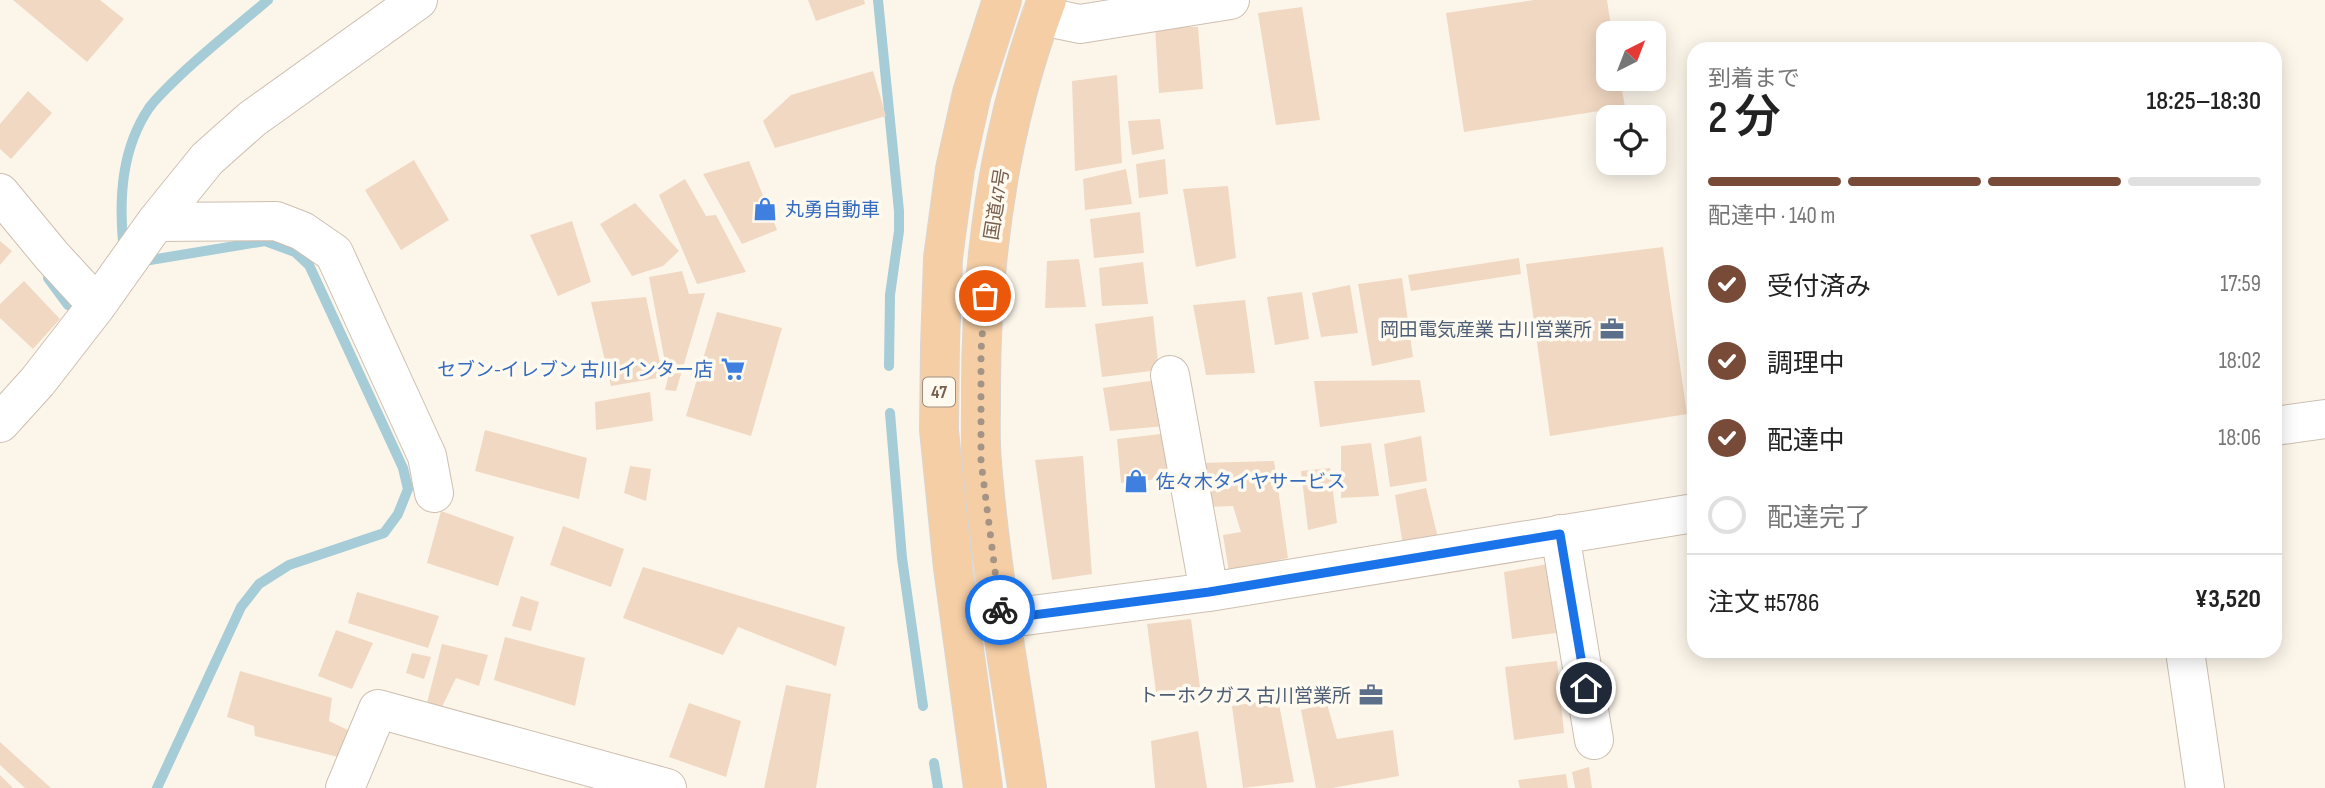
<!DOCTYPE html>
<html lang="ja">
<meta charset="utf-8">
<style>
body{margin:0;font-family:"Sofia Sans Condensed","Noto Sans JP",sans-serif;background:#f2f2f2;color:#222;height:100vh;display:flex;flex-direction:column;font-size:26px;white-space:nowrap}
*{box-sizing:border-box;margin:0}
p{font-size:23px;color:#767676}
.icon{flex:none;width:38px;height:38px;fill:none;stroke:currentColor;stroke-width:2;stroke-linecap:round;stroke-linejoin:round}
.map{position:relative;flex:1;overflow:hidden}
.details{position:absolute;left:1687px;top:42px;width:595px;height:616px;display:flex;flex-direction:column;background:#fff;border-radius:21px;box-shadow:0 4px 18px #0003}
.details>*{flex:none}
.needle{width:46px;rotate:42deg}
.tools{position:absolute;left:1596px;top:21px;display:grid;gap:14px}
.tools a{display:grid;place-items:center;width:70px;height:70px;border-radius:14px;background:#fff;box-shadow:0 4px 18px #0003;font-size:35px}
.pin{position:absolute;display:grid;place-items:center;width:60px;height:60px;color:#fff;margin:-30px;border:4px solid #fff;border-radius:50%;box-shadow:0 2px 7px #0007}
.courier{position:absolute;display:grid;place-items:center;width:70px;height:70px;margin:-35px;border:5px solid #1a73e8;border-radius:50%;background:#fff;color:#222;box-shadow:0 2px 9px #0007}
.head em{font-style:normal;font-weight:600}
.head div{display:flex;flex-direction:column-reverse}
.head{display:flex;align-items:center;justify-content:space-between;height:119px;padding:0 21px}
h1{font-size:46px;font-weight:600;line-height:52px}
.bar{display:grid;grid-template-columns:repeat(4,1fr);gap:10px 7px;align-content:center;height:84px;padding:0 21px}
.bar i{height:9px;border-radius:5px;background:#e0e0e0}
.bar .on{background:#784b38}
.bar p{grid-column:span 4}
.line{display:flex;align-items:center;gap:18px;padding:0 21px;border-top:2px solid #e0e0e0}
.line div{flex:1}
ol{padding:0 21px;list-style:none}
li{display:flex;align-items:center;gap:21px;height:77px}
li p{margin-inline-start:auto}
li .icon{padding:7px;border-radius:50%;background:#784b38;color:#fff;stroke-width:4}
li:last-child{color:#767676}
li i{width:38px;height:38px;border:4px solid #e0e0e0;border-radius:50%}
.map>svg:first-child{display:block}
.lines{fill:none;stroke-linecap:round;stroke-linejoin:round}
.stream{stroke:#a5ccd7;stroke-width:10}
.building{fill:#f1d8c2}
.minor-casing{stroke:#cebfb0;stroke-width:40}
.trunk-casing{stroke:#dbd5d1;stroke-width:40}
.minor{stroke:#fff;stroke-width:38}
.trunk{stroke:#f5cea5;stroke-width:38}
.done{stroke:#a59485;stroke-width:7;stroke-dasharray:0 12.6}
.route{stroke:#1a73e8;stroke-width:9}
.labels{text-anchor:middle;stroke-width:7;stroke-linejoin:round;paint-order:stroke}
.shield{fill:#fefaf0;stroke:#9f8e7f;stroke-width:2}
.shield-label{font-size:18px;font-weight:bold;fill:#765f4e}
.street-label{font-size:19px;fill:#765f4e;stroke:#fefaf0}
.shop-label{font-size:19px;fill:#366cbe;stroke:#fefaf0;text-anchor:start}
.service-label{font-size:19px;fill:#4e5e75;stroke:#fefaf0;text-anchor:end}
</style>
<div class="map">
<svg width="2325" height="788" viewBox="0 0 2325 788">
<rect width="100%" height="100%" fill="#fcf6ea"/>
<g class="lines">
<path class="stream" d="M 878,0 L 899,211 L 899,231 L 890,295 L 889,366
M 127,245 L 123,242 C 119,196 122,148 149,108 C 154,101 161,94 167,88 C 198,56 234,29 268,0
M 141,258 L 144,261 L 265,241 L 295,252 L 309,265 L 403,468 L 408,489 L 398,514 L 384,533 L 289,565 L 259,584 L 241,607 L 157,788
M 48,278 L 68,305
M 890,413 L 902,558 L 923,706
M 934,763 L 938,788"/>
</g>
<path class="building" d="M 13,0 L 100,0 L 124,19 L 87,62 Z
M 808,0 L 864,0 L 865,4 L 816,21 Z
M 1534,0 L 1607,0 L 1612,33 L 1608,33 L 1608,79 L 1620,79 L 1625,107 L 1464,132 L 1446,13 Z
M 1302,7 L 1320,120 L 1276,125 L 1258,13 Z
M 1155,27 L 1198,27 L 1203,89 L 1159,93 Z
M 873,71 L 886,116 L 775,148 L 763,121 L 791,95 Z
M 1117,75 L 1122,163 L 1075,171 L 1072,81 Z
M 28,91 L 52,113 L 11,159 L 0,149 L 0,124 Z
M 1160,119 L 1164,149 L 1132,155 L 1128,121 Z
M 1165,159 L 1168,194 L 1139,198 L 1136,164 Z
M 414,160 L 449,220 L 401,250 L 365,190 Z
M 749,161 L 777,230 L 742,244 L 703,174 Z
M 1126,169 L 1132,204 L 1085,210 L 1083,179 Z
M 685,179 L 706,216 L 716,215 L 746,272 L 697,284 L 659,195 Z
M 1228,186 L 1236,258 L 1196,267 L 1183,189 Z
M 635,203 L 679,251 L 663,266 L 632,276 L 600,224 Z
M 1140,212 L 1144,253 L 1094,258 L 1090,219 Z
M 572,221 L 591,282 L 558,296 L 530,235 Z
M 0,241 L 12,251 L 0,265 Z
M 1663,247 L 1687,414 L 1550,436 L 1526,264 Z
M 1519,258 L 1521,274 L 1411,291 L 1408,275 Z
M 1079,259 L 1086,307 L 1045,308 L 1047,261 Z
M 1143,262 L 1148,304 L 1102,306 L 1099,268 Z
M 682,271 L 689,294 L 705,293 L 676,391 L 665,390 L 668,378 L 649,277 Z
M 1402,278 L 1413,357 L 1372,366 L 1358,284 Z
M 24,281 L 60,319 L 33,349 L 0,318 L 0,304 Z
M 1350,285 L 1358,333 L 1321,337 L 1312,293 Z
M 1302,292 L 1309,339 L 1275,345 L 1267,297 Z
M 646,297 L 663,377 L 611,386 L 591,302 Z
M 1245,300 L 1255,373 L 1206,375 L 1193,305 Z
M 717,312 L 782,328 L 751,436 L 686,416 Z
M 1153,316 L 1159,370 L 1102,377 L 1095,324 Z
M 1163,379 L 1165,426 L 1110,431 L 1103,388 Z
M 1420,380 L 1425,412 L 1320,427 L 1314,381 Z
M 650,392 L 653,421 L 596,430 L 595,402 Z
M 485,430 L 587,458 L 579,499 L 475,471 Z
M 1170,433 L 1177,477 L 1121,483 L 1117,439 Z
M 1421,436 L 1427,481 L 1390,487 L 1384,444 Z
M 1371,443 L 1379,496 L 1341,498 L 1341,446 Z
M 1083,456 L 1092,574 L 1052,580 L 1035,460 Z
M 1274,461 L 1288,558 L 1229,572 L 1223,535 L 1241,532 L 1233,506 L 1207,507 L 1202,463 Z
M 630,466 L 651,469 L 646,501 L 624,493 Z
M 1330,468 L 1337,523 L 1308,530 L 1301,471 Z
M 1426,488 L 1438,538 L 1403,546 L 1395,495 Z
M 441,511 L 514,537 L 498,586 L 427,563 Z
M 563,526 L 624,549 L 611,587 L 550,565 Z
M 1548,564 L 1556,633 L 1512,639 L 1504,572 Z
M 643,567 L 845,627 L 836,666 L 738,627 L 723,655 L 623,618 Z
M 357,592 L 439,616 L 428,648 L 348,623 Z
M 521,596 L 539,602 L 531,631 L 512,626 Z
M 1191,619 L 1200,687 L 1156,692 L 1147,624 Z
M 336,630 L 373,643 L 352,689 L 318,676 Z
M 505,637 L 585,658 L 575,706 L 494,680 Z
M 442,644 L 488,655 L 479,686 L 456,678 L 441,709 L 427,703 Z
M 412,653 L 431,657 L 424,679 L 406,673 Z
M 1557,661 L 1564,733 L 1514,740 L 1505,667 Z
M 240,671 L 332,698 L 329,721 L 356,734 L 346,759 L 255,736 L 254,726 L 227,717 Z
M 786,685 L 831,694 L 816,788 L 764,788 Z
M 1278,699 L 1294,782 L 1243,788 L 1232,706 Z
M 689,703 L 741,721 L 726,777 L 669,757 Z
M 1327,704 L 1337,739 L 1393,730 L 1399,776 L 1332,788 L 1316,788 L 1301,710 Z
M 1198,731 L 1207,788 L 1155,788 L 1151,741 Z
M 0,742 L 51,788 L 25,788 L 0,765 Z
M 1589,767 L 1592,788 L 1575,788 L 1572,772 Z
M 1566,774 L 1568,788 L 1520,788 L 1518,780 Z
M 0,775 L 13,788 L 0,788 Z"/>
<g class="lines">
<g class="minor-casing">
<path id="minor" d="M 1041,16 L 1080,24 L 1230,0
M 0,193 L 52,256 L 97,305
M 156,222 L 276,221 L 302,231 L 334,253 L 427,456 L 434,493
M 1170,375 L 1209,592
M 0,423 L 38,381 L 97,305 L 156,222 L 207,159 L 252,119 L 418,0
M 2275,426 L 2325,419
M 1560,534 L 1594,740
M 1001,619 L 1209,592 L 1694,513
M 2185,651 L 2205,788
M 345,788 L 378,709 L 667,788"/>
</g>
<g class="trunk-casing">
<path id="trunk" d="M 983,788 L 953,568 L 939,430 L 940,346 L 943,258 L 955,169 L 972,93 L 1002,0
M 1027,788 C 1011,680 991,572 982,463 C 980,442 981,421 981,400 C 980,265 999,127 1047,0"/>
</g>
<use href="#minor" class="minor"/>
<use href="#trunk" class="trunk"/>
</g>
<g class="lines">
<path class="done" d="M 985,296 L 981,351 L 981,461 L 1000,610"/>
<path class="route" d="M 1000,610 L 1002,619 L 1209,592 L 1560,534 L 1586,688"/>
</g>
<defs>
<g id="shop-bare" transform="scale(1.89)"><path d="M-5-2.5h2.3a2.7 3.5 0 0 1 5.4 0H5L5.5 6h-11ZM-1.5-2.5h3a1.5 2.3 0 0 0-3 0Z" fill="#3f7fe0" stroke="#fefaf0" stroke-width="2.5" paint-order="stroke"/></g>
<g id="office-bare" transform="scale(1.89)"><path d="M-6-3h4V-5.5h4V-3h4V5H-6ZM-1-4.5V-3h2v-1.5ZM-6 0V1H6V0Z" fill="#5c6f8a" stroke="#fefaf0" stroke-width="2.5" paint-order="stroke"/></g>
<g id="supermarket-bare" transform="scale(1.89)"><path d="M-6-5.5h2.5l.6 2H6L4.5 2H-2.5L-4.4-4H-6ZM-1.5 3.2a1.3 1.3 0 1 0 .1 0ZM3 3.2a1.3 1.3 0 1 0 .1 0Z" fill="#3f7fe0" stroke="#fefaf0" stroke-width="2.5" paint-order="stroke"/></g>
</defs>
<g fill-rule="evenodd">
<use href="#shop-bare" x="765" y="209"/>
<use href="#office-bare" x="1612" y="329"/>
<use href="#supermarket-bare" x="733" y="369"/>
<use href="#shop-bare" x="1136" y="481"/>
<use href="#office-bare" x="1371" y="695"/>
</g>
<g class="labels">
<rect class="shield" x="923" y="377.5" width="32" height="29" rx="5"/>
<g class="shield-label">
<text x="939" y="398">47</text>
</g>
<g class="street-label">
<text transform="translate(996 204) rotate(-81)" y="7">国道47号</text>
</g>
<g class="shop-label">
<text x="785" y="216">丸勇自動車</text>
<text x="713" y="376" text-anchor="end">セブン-イレブン 古川インター店</text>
<text x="1156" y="488">佐々木タイヤサービス</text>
</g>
<g class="service-label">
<text x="1592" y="336">岡田電気産業 古川営業所</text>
<text x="1351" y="702">トーホクガス 古川営業所</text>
</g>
</g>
</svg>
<div class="tools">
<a><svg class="needle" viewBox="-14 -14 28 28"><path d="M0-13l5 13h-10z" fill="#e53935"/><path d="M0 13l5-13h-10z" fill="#767676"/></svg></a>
<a><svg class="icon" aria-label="locate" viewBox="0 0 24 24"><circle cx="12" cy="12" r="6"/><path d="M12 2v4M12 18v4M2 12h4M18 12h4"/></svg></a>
</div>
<div class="pin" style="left:985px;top:296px;background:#ea580c"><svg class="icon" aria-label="bag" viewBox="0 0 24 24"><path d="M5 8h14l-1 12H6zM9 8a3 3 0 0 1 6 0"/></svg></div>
<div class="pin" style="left:1586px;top:688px;background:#1f2937"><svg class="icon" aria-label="home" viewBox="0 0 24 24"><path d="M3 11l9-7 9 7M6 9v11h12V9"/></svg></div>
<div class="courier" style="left:1000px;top:610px"><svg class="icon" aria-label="bike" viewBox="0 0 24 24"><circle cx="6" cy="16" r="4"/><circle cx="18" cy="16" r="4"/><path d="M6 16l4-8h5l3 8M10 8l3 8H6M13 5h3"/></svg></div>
<section class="details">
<div class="head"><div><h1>2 分</h1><p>到着まで</p></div><em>18:25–18:30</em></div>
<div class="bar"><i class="on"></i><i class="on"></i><i class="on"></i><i></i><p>配達中 · 140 m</p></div>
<ol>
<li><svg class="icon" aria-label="check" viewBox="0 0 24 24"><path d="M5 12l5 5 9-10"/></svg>受付済み<p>17:59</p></li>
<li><svg class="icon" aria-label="check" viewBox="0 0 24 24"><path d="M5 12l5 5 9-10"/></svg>調理中<p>18:02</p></li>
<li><svg class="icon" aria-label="check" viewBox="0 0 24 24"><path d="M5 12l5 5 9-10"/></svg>配達中<p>18:06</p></li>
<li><i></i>配達完了</li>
</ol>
<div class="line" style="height:91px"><div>注文 #5786</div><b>¥3,520</b></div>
</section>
</div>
